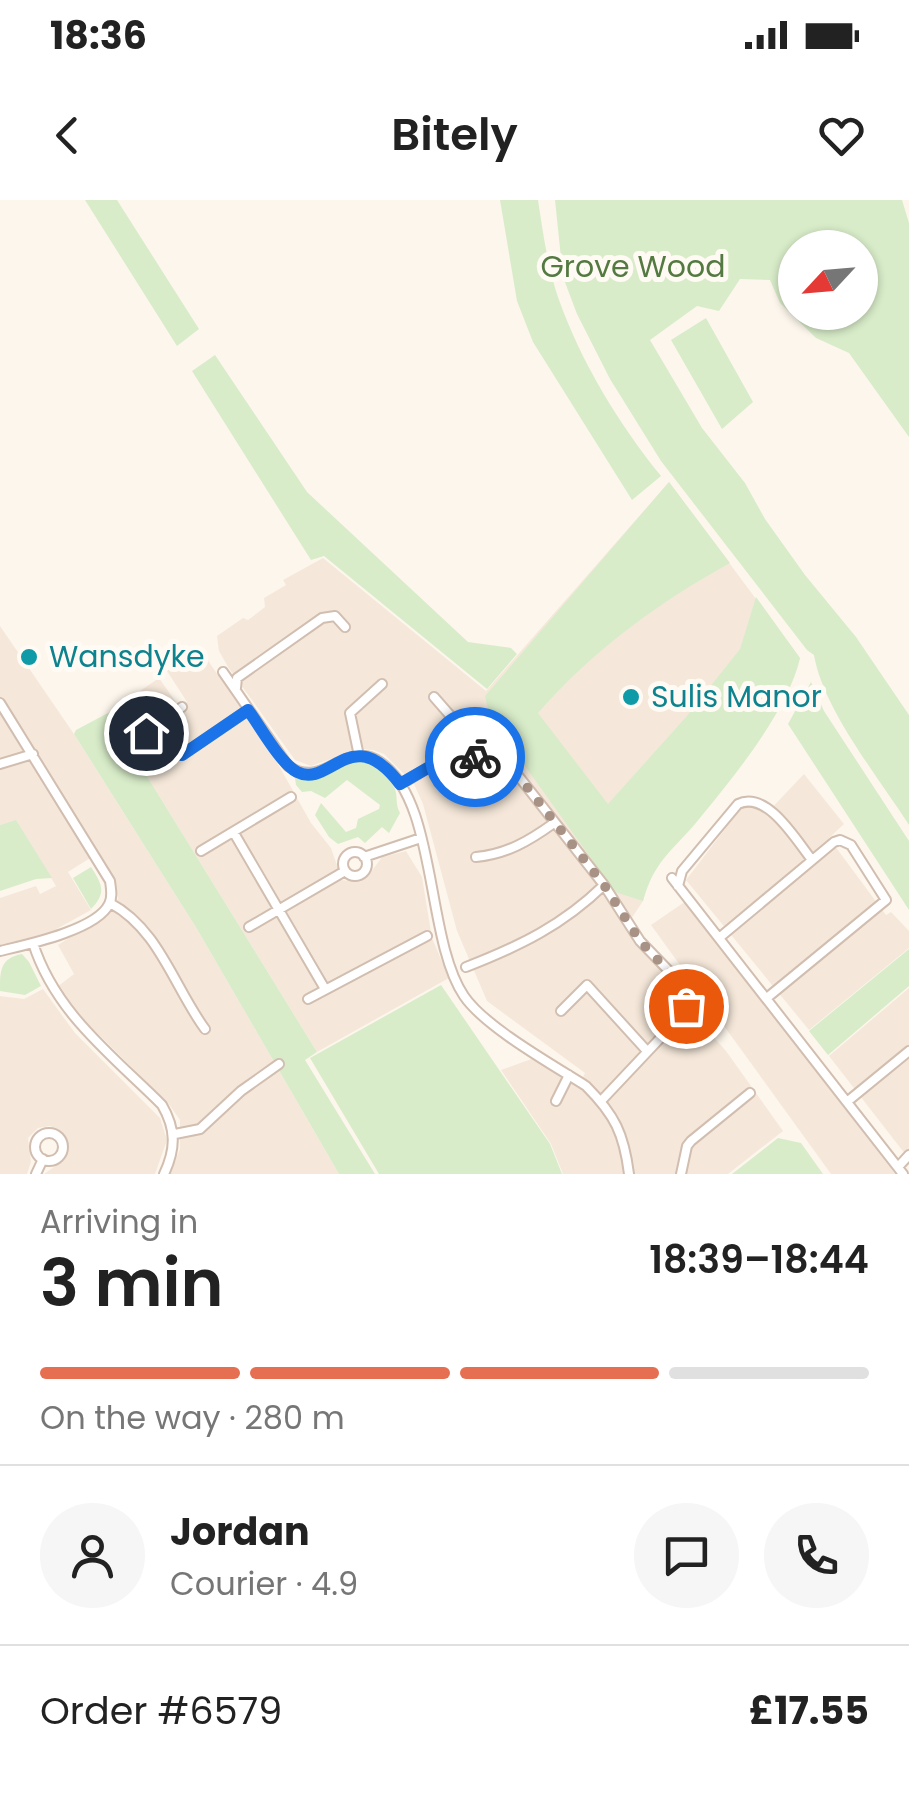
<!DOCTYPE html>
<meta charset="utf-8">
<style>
body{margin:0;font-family:Poppins,sans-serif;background:#f6f6f6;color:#222;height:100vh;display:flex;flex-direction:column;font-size:38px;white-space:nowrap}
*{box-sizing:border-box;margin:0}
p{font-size:32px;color:#767676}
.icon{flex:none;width:55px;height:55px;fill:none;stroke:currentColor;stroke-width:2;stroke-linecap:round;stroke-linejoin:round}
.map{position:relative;height:974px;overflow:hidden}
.sheet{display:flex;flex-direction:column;background:#fff;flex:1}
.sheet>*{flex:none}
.needle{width:65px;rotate:244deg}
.fabs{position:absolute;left:778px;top:30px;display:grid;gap:20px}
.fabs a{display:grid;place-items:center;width:100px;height:100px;border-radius:50%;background:#fff;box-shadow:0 2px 8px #0004;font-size:50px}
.pin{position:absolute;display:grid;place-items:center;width:85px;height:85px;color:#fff;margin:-42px;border:5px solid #fff;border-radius:50%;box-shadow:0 2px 10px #0007}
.courier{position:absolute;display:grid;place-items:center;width:100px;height:100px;margin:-50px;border:8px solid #1a73e8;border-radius:50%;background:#fff;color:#222;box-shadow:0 2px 12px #0007}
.head em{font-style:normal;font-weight:600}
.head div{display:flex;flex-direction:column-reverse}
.head{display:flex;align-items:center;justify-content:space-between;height:170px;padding:0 40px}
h1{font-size:65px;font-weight:600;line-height:75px}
.bar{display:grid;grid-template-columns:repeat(4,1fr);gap:15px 10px;align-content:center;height:120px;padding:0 40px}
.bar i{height:12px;border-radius:8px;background:#e0e0e0}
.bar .active{background:#e76f51}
.bar p{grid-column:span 4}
.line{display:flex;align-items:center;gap:25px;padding:0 40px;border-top:2px solid #e0e0e0}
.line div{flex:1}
.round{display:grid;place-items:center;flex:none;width:105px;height:105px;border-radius:52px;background:#f6f6f6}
.status{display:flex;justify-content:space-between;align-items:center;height:70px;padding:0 50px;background:#fff;direction:ltr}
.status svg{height:28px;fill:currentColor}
header{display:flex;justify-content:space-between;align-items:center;height:130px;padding:0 40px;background:#fff;font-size:45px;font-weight:600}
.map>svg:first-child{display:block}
.residential{fill:#f5e8da}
.green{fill:#d8ecc9;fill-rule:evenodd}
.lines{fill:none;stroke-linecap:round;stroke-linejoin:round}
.street-casing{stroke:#d1beb0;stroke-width:12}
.street{stroke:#fff;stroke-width:8}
.done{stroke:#a89285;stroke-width:10;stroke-dasharray:0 18}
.route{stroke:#1a73e8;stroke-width:12}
.culture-dot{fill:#0f9aa8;stroke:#fffaf3;stroke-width:4}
.labels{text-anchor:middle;stroke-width:10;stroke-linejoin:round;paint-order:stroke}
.park-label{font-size:30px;fill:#537a41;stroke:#fffaf3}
.culture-label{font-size:30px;fill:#0d838f;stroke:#fffaf3;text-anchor:start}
</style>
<div class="status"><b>18:36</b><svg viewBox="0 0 49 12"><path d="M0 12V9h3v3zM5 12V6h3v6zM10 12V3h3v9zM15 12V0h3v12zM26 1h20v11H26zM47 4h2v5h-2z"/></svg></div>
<header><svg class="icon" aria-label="back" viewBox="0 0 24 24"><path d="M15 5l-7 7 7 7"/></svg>Bitely<svg class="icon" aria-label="heart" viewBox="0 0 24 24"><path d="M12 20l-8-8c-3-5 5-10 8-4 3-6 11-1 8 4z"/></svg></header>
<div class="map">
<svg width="909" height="974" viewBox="0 0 909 974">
<rect width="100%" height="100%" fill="#fdf6ec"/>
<path class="residential" d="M 669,282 L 800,458 L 786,494 L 757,542 L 713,601 L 651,672 L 643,701 L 625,728 L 667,776 L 679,806 L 692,813 L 726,851 L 783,931 L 728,974 L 563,974 L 551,944 L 501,870 L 534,858 L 578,888 L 585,873 L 487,801 L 457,731 L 423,604 L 414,584 L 384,554 L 373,550 L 359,549 L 311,566 L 295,560 L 228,467 L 219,451 L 217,436 L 243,418 L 248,420 L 265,407 L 264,398 L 286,385 L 283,380 L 323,358 L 486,491 Z
M 0,426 L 74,534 L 197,729 L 339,974 L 170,974 L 180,949 L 180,920 L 168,903 L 79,815 L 57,787 L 74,774 L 58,745 L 111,711 L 118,699 L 115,678 L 98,653 L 68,672 L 91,710 L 51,732 L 0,745 L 0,698 L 36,686 L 40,694 L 56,686 L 16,621 L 0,625 Z
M 200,449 L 273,555 L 311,623 L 331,648 L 342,680 L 360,682 L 368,676 L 382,657 L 406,651 L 422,677 L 432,738 L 449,778 L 317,852 L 108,513 L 159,478 L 180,508 L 187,502 L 167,471 Z
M 804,574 L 844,624 L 829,638 L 886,715 L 891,712 L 909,731 L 909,748 L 809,830 L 686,680 L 741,608 L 752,605 L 766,614 Z
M 686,701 L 895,974 L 831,974 L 651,725 Z
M 909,788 L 909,959 L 829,856 Z
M 43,789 L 75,833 L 160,918 L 167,940 L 155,974 L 44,974 L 64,960 L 67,950 L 62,932 L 50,926 L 38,928 L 28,938 L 31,962 L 27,974 L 0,974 L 0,796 L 24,799 Z"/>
<path class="green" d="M 85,0 L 117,0 L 199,129 L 177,146 Z
M 500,0 L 538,0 C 543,33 548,69 559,100 C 582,164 619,224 661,276 L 632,300 L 533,142 L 517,101 Z
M 555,0 L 902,0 L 909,23 L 909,237 L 849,153 L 816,138 L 780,103 L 770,80 L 740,79 L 719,111 L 697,106 L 650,140 L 702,228 L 745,283 L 765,319 L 805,375 L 856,437 L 909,515 L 909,625 C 879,578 823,509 814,455 L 807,450 L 661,261 L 610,179 L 577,114 L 563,77 ZM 795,48 L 860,48 L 860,112 L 795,112 Z
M 706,118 L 753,202 L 722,229 L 671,140 Z
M 215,155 L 307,292 L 468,442 L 511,448 L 517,454 L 487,489 L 324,356 L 311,360 L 192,171 Z
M 669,282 L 730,363 C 659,402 591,452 538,513 L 608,604 L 686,517 L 740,449 L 756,397 L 800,458 C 789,510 729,583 695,624 C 670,653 654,662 643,701 L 615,692 L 490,517 L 485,496 Z
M 811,482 L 824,511 L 909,641 L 909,710 L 788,524 Z
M 108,513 L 317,852 L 305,860 L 375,974 L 339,974 L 197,729 L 74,534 L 76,530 Z
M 356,559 C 371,559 389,574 395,589 C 398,598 395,604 400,613 L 389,633 L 382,627 L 365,643 L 358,637 L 338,644 L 329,637 L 315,615 L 321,603 L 346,632 L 356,628 L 358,619 L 379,609 L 380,605 L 347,580 L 325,598 L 311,591 L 302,592 L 296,585 L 295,578 C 319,580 334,567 356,559 Z
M 16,620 L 52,678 L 36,679 L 0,691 L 0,625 Z
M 91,667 C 102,684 107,693 91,709 L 73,678 Z
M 909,749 L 909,786 L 828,855 L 809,831 Z
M 22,754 L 29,762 L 41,786 L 25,795 L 0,791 C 0,771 0,758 22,754 Z
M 441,785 L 550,944 L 562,974 L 379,974 L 310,858 Z
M 778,938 L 801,943 L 823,974 L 732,974 Z"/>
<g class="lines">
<g class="street-casing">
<path id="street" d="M 223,472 L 288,566 C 325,591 344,538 380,562 C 438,601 425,738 464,796 C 485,827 553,865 586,886 C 615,915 624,934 629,974
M 236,488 L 237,478 L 322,418 L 335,416 L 345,427
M 434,497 L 462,529 L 464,561
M 0,503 L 110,681 C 111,689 113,697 109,704 C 97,730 25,745 0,751
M 157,525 L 175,551 L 182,555 L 248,510
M 146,533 L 182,507
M 359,556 L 350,513 L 382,484
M 0,564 L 33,554
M 401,584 L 431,566 L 464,561 L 498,550 L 604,685 L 640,741 L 671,773 L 685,800 L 685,812 L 601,901
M 234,633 L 325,789
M 201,651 L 291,597
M343 664a12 12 0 1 1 24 0a12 12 0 1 1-24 0Z
M 364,657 L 421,638
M 476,657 C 507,654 529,641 554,623
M 672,678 L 903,974
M 678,686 L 682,671 L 738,604 C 767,590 796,640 812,660
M 110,703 C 159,729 174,787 205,829
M 249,727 L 345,671
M 719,738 L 834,642 L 840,640 L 851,645 L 886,700 L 768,797
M 33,743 C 55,813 113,856 162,905 C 176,929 176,949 164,974
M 466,767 C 520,746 563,725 604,685
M 308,799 L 427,736
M 561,811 L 587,785 L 647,851
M 556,901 L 569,875
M 848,901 L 909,851
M35 947a14 14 0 1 1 28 0a14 14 0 1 1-28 0Z
M 175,934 L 200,929 L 241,891 L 279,864
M 898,967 L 909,955
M 36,974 L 43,959
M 681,974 L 687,946 L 691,941 L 750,893"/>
</g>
<use href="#street" class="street"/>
</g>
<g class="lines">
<path class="done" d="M 475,557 L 498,550 L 604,685 L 640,741 L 670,773 L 686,806"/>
<path class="route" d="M 146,533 L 157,526 L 175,551 L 182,555 L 248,510 C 260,526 280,563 297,572 C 330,589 351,520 400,584 L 431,566 L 475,557"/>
</g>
<g class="culture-dot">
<circle cx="29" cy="457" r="10"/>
<circle cx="631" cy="497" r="10"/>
</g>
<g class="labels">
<g class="park-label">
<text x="633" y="77">Grove Wood</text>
</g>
<g class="culture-label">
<text x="49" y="467">Wansdyke</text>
<text x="651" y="507">Sulis Manor</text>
</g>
</g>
</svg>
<div class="fabs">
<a><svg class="needle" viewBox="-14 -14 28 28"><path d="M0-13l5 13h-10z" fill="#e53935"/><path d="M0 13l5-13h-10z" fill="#767676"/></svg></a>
</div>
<div class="pin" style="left:686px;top:806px;background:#ea580c"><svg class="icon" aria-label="bag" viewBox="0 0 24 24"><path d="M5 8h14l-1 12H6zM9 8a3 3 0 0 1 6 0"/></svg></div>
<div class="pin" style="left:146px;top:533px;background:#1f2937"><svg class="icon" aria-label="home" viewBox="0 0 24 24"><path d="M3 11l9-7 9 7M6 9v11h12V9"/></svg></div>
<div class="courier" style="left:475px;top:557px"><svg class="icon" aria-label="bike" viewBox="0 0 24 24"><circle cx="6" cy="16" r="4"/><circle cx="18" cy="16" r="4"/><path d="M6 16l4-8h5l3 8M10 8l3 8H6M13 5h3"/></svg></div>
</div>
<section class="sheet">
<div class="head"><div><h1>3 min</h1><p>Arriving in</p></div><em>18:39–18:44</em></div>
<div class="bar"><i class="active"></i><i class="active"></i><i class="active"></i><i></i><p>On the way · 280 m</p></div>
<div class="line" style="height:180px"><a class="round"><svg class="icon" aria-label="person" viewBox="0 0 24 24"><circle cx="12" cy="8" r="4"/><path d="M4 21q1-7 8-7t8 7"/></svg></a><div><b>Jordan</b><p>Courier · 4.9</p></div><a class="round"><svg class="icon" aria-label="chat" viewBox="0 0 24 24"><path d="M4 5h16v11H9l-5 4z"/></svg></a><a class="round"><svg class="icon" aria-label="phone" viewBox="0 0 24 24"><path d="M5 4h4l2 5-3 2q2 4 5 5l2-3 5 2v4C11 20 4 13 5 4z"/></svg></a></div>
<div class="line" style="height:130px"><div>Order #6579</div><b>£17.55</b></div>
</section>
